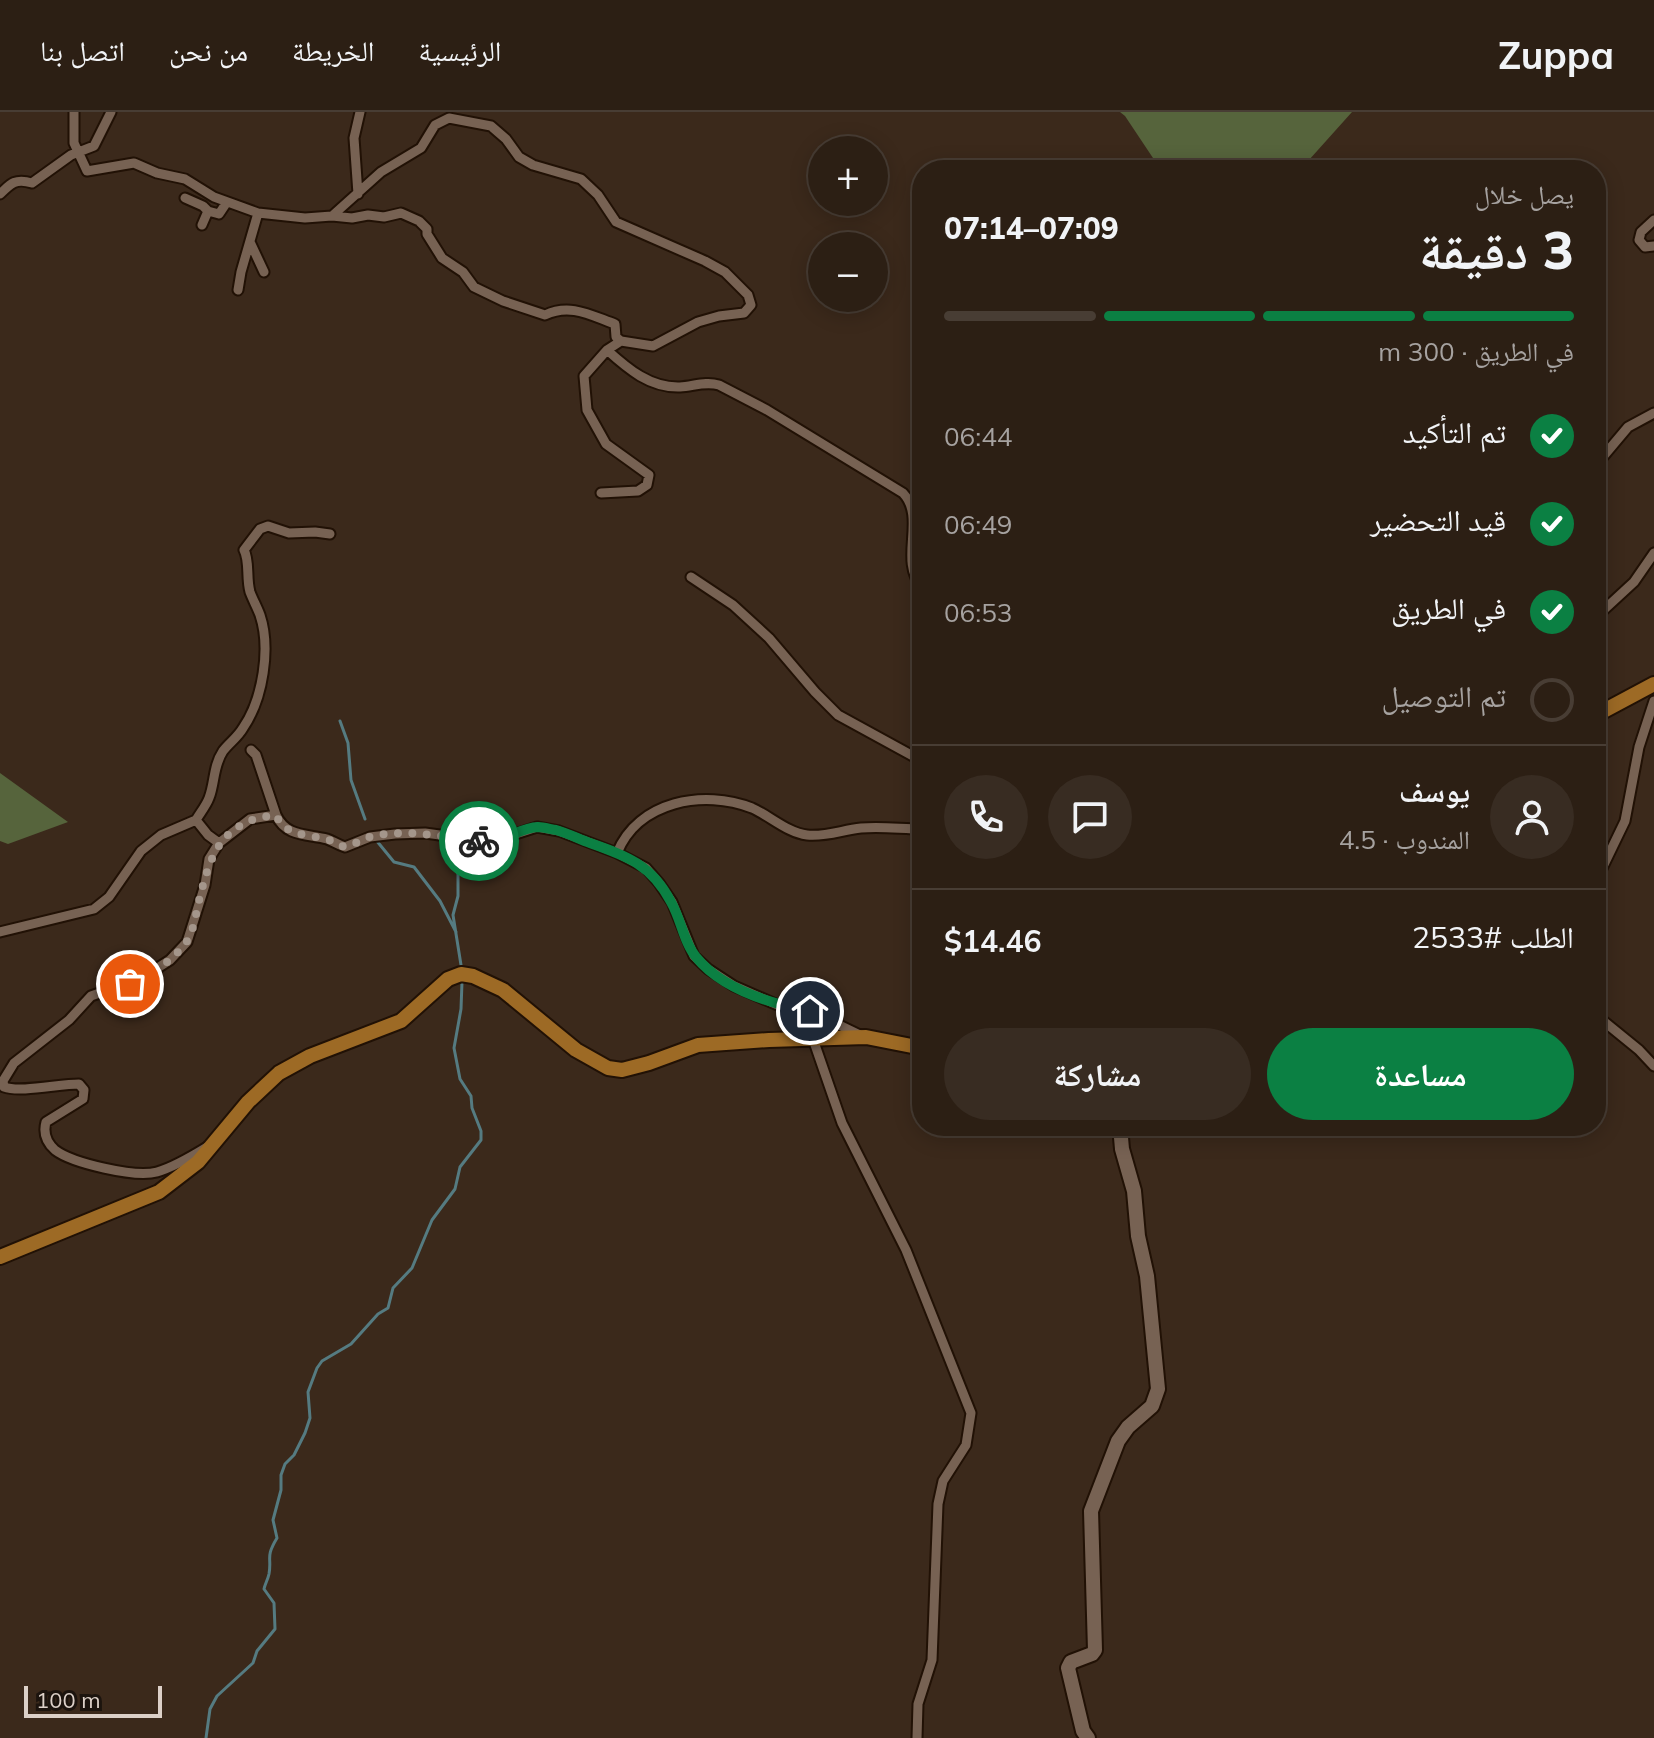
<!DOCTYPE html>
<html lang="ar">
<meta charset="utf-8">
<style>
body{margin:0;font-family:Mulish,"Noto Naskh Arabic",sans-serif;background:#382c22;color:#f1f3f6;direction:rtl;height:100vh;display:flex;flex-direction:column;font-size:30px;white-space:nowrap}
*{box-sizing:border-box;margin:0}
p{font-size:26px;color:#a6a2a0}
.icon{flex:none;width:44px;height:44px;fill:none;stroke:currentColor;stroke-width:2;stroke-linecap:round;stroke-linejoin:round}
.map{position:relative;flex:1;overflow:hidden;direction:ltr}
.details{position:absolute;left:912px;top:48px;width:694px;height:976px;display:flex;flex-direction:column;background:#2c1f14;border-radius:32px;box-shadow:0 4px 20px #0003,0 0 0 2px #483d34;direction:rtl}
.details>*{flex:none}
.buttons{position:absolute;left:808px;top:24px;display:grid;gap:16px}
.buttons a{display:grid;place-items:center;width:80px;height:80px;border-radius:50%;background:#2c1f14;box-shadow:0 4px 20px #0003,0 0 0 2px #483d34;font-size:40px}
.scale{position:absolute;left:24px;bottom:20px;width:138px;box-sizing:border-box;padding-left:8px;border:4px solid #dcd0c8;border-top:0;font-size:22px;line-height:28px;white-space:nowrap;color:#dcd0c8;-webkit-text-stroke:6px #1c140e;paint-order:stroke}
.pin{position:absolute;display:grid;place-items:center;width:68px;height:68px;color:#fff;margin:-34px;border:4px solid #fff;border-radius:50%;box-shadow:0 2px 8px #0007}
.courier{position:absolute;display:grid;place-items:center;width:80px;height:80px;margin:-40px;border:6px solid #0b8043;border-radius:50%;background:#fff;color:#222;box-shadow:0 2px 10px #0007}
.headline em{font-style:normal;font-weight:800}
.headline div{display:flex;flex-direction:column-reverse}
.headline{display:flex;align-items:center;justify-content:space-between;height:136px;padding:0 32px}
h1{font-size:52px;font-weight:800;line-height:60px}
.bar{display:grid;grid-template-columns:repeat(4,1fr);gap:12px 8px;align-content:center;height:96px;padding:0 32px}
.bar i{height:10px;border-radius:6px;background:#483d34}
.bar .on{background:#0b8043}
.bar p{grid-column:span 4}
.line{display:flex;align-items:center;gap:20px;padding:0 32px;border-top:2px solid #483d34}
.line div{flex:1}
.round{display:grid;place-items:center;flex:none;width:84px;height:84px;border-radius:42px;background:#382c22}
ol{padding:0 32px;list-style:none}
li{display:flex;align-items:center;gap:24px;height:88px}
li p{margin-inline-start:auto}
li .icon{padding:8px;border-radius:50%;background:#0b8043;color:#fff;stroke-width:4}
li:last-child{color:#a6a2a0}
li i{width:44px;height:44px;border:4px solid #483d34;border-radius:50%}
.action{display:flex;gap:16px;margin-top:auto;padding:16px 32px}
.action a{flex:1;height:92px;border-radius:48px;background:#0b8043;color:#fff;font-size:32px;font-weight:800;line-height:92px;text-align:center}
.action a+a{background:#382c22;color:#f1f3f6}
header{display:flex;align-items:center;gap:48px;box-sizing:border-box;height:112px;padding:0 40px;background:#2c1f14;border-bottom:2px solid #483d34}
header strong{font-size:38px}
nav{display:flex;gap:44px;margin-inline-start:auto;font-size:28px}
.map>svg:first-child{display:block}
.forest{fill:#56643c}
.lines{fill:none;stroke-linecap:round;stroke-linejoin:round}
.stream{stroke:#557b81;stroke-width:3}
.street-casing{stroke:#211105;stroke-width:13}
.secondary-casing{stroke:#211105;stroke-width:18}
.primary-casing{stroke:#211105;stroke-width:18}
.street{stroke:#776253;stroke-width:9}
.secondary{stroke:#776253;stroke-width:14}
.primary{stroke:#9d6a25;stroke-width:14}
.done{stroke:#a4968b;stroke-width:8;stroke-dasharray:0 14.4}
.route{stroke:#0b8043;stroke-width:10}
</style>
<header>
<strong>Zuppa</strong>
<nav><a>الرئيسية</a><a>الخريطة</a><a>من نحن</a><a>اتصل بنا</a></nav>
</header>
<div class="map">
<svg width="1654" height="1626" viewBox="0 0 1654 1626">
<rect width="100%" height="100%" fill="#3b291b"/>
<path class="forest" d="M 1120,0 L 1352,0 L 1300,58 L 1161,58 L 1125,4 Z
M 0,661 L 68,710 L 8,732 L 0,729 Z"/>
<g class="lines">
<path class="stream" d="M 340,609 L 348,631 L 351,668 L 365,707
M 455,703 L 457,720
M 376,728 L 394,750 L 414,755 L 440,789 L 456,820
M 458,728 L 458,784 L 453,803 L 461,853
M 206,1626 L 210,1597 L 217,1584 L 253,1551 L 257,1539 L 275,1517 L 274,1491 L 264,1477 C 265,1472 268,1467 269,1462 C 272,1445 265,1446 277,1426 L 273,1408 L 281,1378 L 281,1363 L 285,1352 L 294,1343 L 305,1321 L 310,1306 L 308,1280 L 317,1256 L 322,1249 L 351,1232 L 378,1202 L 388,1196 L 393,1176 L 412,1156 L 432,1108 L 455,1077 L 460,1055 L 481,1028 L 481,1019 L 472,996 L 471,984 L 460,967 L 454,936 L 461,897 L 462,870"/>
<g class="street-casing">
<path id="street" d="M 74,0 L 74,31 L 87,59 L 134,51 L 157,61 L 185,67 L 214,85 L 258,101 L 305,106 L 332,104 L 381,60 L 421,36 L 435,13 L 449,6 L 491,14 L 506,27 L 519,45 L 533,53 L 581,67 L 598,83 L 616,110 L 705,149 L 725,160 L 748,183 L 751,193 L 744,201 L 719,204 L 698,210 L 653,234 L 621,229 L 607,238 L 584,264 L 587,298 L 606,332 L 649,363 L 647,373 L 638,379 L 601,381
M 0,82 C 11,71 16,66 32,71 L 71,43 L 94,34 L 111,0
M 358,82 L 354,26 L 360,0
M 185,86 L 203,94 L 208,99
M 332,104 L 352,106 L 368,103 L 384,105 L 401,101 L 419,109 L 427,117 L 427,122 L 442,146 L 463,160 L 474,175 L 503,189 L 545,203 C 570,191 590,203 615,212 L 616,225 L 621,229
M 1654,108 L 1641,120 L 1639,128 L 1645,135 L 1654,134
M 202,113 L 208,99 L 219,102 L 227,90
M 250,130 L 264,160
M 238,178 L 241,160 L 258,101
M 607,238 C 628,257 650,276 680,275 C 694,274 706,269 719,273 L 767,298 L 903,381 C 927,406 898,448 922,475
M 1596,353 L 1628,315 L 1654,301
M 691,465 L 733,493 L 769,526 L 815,580 L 838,603 L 922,649
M 1596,505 L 1634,470 L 1654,441
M 251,638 L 256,643 L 276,703
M 219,731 L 250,707 L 276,703 C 286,725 307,722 327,727 C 333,729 338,733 345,735 L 370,725 L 395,722 L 425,721 L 491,730 L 537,715 L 559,719 L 617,741
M 1596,769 L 1625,709 L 1639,635 L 1654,589
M 0,820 L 94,797 L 109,785 L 141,739 L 161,723 L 196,708
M 1596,903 L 1639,938 L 1654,954
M 860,923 L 810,899 L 780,894 L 734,874 L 708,857 L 694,844 L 672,790 L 659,771 L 646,756 L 617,741 C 638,689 704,677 752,696 C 770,704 788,721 807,723 C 826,725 842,718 861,716 C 881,714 902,717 922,717
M 813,927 L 842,1011 L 906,1138 L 971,1301 L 966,1333 L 943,1369 L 938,1392 L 932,1548 L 918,1592 L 917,1626
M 207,1035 C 194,1043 171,1056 157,1060 C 135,1066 72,1051 55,1038 C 46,1030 43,1021 46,1010 L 83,987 L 84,978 L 79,972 C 59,972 20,981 4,975 L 3,969 L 14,951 L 69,908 L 91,884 L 142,866 L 170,848 L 187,830 L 205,773 L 209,747 L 219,731 L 208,723 L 196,708 C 200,701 206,694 209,686 C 215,671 213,654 223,639 C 229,631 238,625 243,616 C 263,587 271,536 260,503 C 257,495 253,488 250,480 C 246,466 250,449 244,438 L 260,417 L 268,414 L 289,421 L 315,420 L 330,422"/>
</g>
<g class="secondary-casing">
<path id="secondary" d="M 1088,1626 L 1083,1619 L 1068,1556 L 1071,1550 L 1092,1542 L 1095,1538 L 1091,1399 L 1118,1329 L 1128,1315 L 1152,1294 L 1158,1277 L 1147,1164 L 1138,1124 L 1134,1079 L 1122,1037 L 1120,1014"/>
</g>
<g class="primary-casing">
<path id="primary" d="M 1596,603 L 1654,572
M 0,1145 L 159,1080 L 198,1050 L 248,990 L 279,961 L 310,944 L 401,909 L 448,867 L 461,862 L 473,864 L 503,878 L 576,938 L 608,956 L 622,958 L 649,951 L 698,933 L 769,928 L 866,925 L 922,936"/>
</g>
<use href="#street" class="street"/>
<use href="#secondary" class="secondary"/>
<use href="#primary" class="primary"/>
</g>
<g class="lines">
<path class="done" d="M 130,872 C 151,862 171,850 185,832 C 192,823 195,809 197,797 C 209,747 218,709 276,703 C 286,725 307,722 326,727 C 333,729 338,733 345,735 C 354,733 360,728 369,725 C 406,716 442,725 479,729"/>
<path class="route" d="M 479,729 C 504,731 518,716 538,715 C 543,715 550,717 556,718 C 567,721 579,727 590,731 C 627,744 652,753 671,790 C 681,807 684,831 696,845 C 722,877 772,892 810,899"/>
</g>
</svg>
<div class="buttons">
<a>+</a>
<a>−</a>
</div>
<div class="scale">100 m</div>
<div class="pin" style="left:130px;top:872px;background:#ea580c"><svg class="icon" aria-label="bag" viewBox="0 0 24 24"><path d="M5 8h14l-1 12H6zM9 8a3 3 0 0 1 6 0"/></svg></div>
<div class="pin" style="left:810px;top:899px;background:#1f2937"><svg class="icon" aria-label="home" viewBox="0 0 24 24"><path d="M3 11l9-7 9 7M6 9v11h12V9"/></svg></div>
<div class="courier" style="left:479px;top:729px"><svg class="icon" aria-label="bike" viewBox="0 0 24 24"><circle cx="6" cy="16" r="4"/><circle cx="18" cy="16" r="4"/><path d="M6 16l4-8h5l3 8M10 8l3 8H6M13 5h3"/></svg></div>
<section class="details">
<div class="headline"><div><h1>3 دقيقة</h1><p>يصل خلال</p></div><em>07:09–07:14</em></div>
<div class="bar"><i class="on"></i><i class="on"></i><i class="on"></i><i></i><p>في الطريق · 300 m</p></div>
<ol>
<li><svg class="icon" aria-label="check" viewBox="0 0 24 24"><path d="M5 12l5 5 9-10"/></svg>تم التأكيد<p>06:44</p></li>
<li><svg class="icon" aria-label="check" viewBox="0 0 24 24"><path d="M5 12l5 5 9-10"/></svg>قيد التحضير<p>06:49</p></li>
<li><svg class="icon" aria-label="check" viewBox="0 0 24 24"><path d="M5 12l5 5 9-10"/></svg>في الطريق<p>06:53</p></li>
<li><i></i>تم التوصيل</li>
</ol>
<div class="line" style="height:144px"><a class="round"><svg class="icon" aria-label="person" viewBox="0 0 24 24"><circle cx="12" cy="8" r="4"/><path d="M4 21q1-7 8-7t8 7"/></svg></a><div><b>يوسف</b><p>المندوب · 4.5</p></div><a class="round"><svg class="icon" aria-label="chat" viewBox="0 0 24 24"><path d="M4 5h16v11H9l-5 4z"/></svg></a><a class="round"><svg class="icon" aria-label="phone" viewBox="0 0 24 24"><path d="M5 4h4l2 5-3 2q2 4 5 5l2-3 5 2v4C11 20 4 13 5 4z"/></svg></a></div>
<div class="line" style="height:104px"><div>الطلب #2533</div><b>$14.46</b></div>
<div class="action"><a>مساعدة</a><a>مشاركة</a></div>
</section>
</div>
